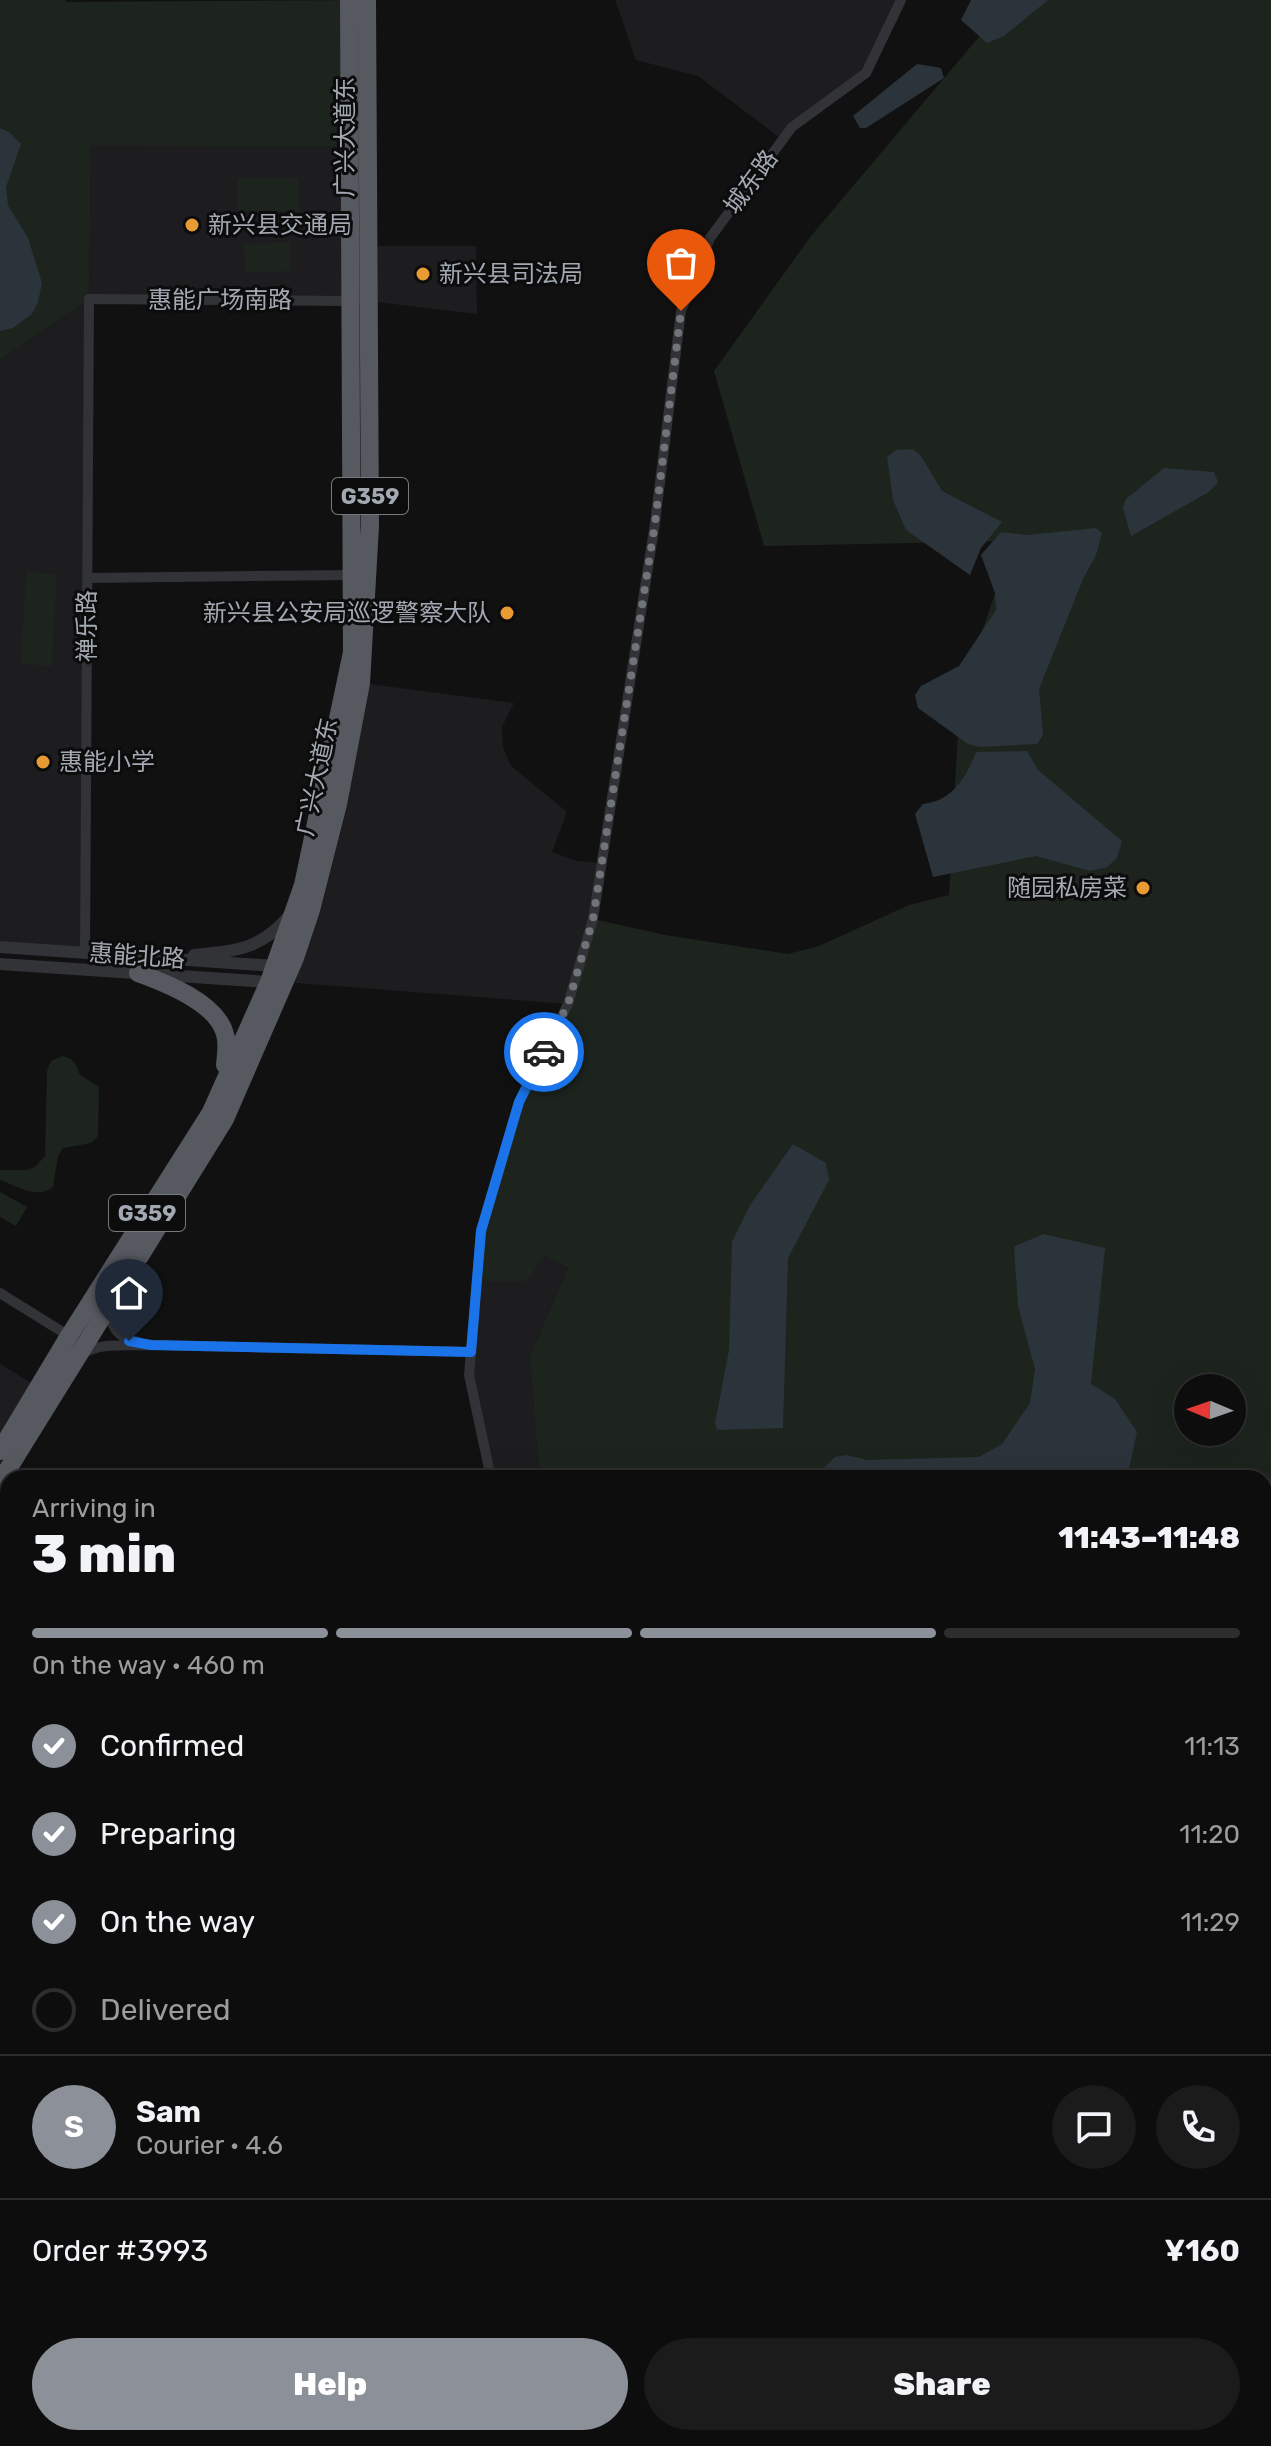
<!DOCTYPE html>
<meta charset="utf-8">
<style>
body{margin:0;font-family:Rubik,"Noto Sans SC",sans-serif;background:#1b1b1c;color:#f1f3f6;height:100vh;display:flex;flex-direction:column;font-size:30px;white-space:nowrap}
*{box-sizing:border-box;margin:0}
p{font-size:26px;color:#9a9c9e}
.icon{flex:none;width:44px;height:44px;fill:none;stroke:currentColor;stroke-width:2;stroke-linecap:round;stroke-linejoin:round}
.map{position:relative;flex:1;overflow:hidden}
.drawer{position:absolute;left:0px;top:1470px;width:1272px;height:976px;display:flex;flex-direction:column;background:#0d0d0e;border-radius:24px 24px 0 0;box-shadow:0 8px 32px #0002,0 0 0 2px #2d2d2e}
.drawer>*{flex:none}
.needle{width:52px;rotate:272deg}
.controls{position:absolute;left:1174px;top:1374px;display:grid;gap:16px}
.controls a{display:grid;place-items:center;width:72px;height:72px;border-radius:50%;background:#0d0d0e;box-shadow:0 8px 32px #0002,0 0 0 2px #2d2d2e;font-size:40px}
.pin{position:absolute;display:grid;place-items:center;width:68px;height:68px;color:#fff;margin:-82px -34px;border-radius:50% 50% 50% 0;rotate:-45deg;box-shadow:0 0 8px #0007}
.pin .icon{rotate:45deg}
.courier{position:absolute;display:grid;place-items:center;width:80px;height:80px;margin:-40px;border:6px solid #1a73e8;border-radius:50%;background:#fff;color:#222;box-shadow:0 2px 10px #0007}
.overview em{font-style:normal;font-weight:800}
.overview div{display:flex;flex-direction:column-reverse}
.overview{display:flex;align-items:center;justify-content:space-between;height:136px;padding:0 32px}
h1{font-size:52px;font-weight:800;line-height:60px}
.bar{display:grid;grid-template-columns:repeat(4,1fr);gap:12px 8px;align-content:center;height:96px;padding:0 32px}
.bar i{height:10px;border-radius:6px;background:#2d2d2e}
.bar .on{background:#8c9099}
.bar p{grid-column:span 4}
.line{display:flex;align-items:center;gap:20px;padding:0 32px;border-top:2px solid #2d2d2e}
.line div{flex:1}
.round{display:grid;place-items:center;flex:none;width:84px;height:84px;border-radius:42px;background:#1b1b1c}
ol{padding:0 32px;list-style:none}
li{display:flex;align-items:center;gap:24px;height:88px}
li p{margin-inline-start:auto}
li .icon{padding:8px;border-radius:50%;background:#8c9099;color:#fff;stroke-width:4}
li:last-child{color:#9a9c9e}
li i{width:44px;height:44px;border:4px solid #2d2d2e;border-radius:50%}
.action{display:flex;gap:16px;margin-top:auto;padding:16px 32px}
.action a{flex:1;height:92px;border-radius:48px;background:#8c9099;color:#fff;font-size:32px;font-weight:800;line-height:92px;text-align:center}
.action a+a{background:#1b1b1c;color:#f1f3f6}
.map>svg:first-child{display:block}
.built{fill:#1d1d1f}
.green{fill:#1d241e;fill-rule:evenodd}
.water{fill:#2b343a}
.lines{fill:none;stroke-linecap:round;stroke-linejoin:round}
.minor{stroke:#323337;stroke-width:10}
.tertiary{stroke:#323337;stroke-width:12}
.trunk{stroke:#56595f;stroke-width:18}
.done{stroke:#70747a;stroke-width:8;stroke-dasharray:0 14.4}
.route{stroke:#1a73e8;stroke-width:10}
.poi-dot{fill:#e89a33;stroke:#0c0c0d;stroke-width:3}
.labels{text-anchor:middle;stroke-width:6;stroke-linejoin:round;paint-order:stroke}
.shield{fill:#0c0c0d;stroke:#767a80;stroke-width:2}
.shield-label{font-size:22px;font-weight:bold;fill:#a3a9b2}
.street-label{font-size:24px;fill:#a3a9b2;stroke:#0c0c0d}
.poi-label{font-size:24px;fill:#a3a9b2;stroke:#0c0c0d;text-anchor:start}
</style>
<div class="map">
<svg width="1271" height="2446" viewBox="0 0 1271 2446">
<rect width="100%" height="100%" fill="#111112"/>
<path class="built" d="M 615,0 L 901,0 L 866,73 L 783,140 L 698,76 L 636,60 Z
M 91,144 L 370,147 L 369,246 L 476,246 L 477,314 L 368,301 L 89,299 L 85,953 L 0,947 L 0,360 L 89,299 Z
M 361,683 L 514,703 L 502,727 L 503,747 L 511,766 L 567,812 L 552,852 L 577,861 L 603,863 L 568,1004 L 284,982 Z
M 544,1256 L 568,1268 L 530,1355 L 539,1478 L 491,1478 L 469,1375 L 477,1281 Z
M 0,1364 L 38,1387 L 0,1482 Z
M 0,1510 L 8,1513 L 8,1696 L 0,1718 Z
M 0,2265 L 8,2266 L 8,2397 L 0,2389 Z
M 46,2438 L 289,2438 L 288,2446 L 45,2446 Z"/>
<path class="green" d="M 0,0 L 65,0 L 66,2 L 367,0 L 370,147 L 91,145 L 89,299 L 0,360 Z
M 1010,0 L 1271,0 L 1271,1952 L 1264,1953 L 1264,1478 L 539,1478 L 530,1355 L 568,1268 L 544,1256 L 527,1281 L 477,1281 L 481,1231 L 519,1102 L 568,1004 L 593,919 L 665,935 L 788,954 L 819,946 L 909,905 L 949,895 L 960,695 L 1013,541 L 764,546 L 714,371 L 811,236 ZM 1188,1388 L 1232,1388 L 1232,1432 L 1188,1432 Z
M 237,178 L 299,178 L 299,211 L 237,211 Z
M 290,242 L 291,271 L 245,273 L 244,245 Z
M 26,572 L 57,574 L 52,666 L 21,664 Z
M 62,1056 C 73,1057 77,1066 80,1075 L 99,1087 L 98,1136 L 91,1143 L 63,1148 L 58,1156 L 53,1187 C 36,1200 18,1186 0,1180 L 0,1170 L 27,1170 L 35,1167 L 45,1156 L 47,1071 L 51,1061 Z
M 0,1192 L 27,1207 L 16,1226 L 0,1217 Z
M 8,2026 L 8,2210 L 0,2145 L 0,2028 Z"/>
<path class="water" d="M 971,0 L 1048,0 L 1004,36 L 987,43 L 961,20 Z
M 917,64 L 941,68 L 944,78 L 866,128 L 860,128 L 853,116 Z
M 0,128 L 9,132 L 21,144 L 6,187 L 8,205 L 28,238 L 42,283 L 38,302 L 32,314 L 13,328 L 0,331 Z
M 913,449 L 921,456 L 942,491 L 1002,522 L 981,548 L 970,575 L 906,530 L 893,500 L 887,457 L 896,450 Z
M 1164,468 L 1214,472 L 1218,482 L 1209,492 L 1131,536 L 1123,508 L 1126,499 Z
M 1096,528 L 1102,533 L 1096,555 L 1083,579 L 1039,689 L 1043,735 L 1037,744 L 980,747 L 968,744 L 918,708 L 915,695 L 921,686 L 959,666 L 996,610 L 995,593 L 981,555 L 1001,532 L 1027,535 Z
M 1027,751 L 1038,770 L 1122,841 L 1117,858 L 1107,867 L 1090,871 L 1036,856 L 933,877 L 915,814 L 923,804 C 952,801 966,778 976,752 Z
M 793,1144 L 826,1163 L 829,1180 L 788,1258 L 783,1428 L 717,1430 L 715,1423 L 729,1350 L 732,1242 L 750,1205 Z
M 1043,1234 L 1105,1248 L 1091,1384 L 1115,1399 L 1137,1432 L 1129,1469 L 1106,1478 L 821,1478 L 823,1469 L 835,1457 L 846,1455 L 867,1460 L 979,1457 L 1002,1444 L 1030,1403 L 1035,1369 L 1018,1306 L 1014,1247 Z
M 522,2438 L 564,2438 L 564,2446 L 522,2446 Z"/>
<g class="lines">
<path class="minor" d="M 88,578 L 352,575
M 85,953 L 89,299 L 350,301
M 0,1293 L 69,1336
M 111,1309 C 109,1328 120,1339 138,1342
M 82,1354 C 100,1342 130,1346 151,1345 L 471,1352
M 491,1478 L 469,1375 L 481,1231 L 519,1102 L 568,1004 L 593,919 L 655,523 L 681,311 L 710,238 L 792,127 L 866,73 L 901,0
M 0,1510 L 8,1513
M 0,2389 L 8,2397
M 51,2438 L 59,2446
M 638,2438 L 640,2446
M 409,2446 L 417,2438"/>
<path class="tertiary" d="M 0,947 L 275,966
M 194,955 C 235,951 260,950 288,917
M 0,964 L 269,982"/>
<path class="trunk" d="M 138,973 C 166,983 217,1003 225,1034 C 228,1044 226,1055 225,1065
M 0,1451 L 69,1336 L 211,1112 L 269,982 L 303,885 L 352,652 L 349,0
M 0,1482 L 225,1119 L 295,958 L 311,910 L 338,804 L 361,683 L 370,526 L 367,0"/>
</g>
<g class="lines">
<path class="done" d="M 544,1052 L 568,1004 L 593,919 L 655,523 L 681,311"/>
<path class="route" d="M 129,1341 L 151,1345 L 471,1352 L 481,1231 L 519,1102 L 544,1052"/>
</g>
<g class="poi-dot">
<circle cx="192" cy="225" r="8"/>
<circle cx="423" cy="274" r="8"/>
<circle cx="507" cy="613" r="8"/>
<circle cx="43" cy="762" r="8"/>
<circle cx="1143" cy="888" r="8"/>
</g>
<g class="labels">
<g class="shield">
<rect x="332" y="478" width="76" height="36" rx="6"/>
<rect x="109" y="1195" width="76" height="36" rx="6"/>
</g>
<g class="shield-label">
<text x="370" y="504">G359</text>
<text x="147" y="1221">G359</text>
</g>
<g class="street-label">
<text transform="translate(345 137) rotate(-90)" y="8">广兴大道东</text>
<text transform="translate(751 182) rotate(-54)" y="8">城东路</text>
<text x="220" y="308">惠能广场南路</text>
<text transform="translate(87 626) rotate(-90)" y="8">禅乐路</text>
<text transform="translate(317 777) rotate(-78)" y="8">广兴大道东</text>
<text transform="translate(137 956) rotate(4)" y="8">惠能北路</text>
</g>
<g class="poi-label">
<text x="208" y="233">新兴县交通局</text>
<text x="439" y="282">新兴县司法局</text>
<text x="491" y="621" text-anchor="end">新兴县公安局巡逻警察大队</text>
<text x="59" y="770">惠能小学</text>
<text x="1127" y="896" text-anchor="end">随园私房菜</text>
</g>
</g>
</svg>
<div class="controls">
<a><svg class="needle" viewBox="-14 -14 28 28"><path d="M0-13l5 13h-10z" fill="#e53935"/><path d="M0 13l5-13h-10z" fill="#9a9c9e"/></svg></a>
</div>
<div class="pin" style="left:681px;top:311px;background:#ea580c"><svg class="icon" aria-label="bag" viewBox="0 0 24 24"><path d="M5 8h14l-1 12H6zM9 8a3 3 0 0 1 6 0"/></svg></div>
<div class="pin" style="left:129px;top:1341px;background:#1f2937"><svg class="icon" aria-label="home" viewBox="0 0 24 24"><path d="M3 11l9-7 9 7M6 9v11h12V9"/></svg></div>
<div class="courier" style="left:544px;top:1052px"><svg class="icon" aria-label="car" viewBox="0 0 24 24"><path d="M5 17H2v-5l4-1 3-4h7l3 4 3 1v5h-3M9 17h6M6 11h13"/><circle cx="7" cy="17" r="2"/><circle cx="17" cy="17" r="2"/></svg></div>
<section class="drawer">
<div class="overview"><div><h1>3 min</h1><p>Arriving in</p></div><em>11:43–11:48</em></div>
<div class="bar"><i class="on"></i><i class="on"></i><i class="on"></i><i></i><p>On the way · 460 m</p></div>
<ol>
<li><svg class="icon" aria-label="check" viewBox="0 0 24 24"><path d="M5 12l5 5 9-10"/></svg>Confirmed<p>11:13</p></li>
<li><svg class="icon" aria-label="check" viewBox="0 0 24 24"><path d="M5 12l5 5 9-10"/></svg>Preparing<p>11:20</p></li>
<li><svg class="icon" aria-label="check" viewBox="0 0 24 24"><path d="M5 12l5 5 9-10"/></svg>On the way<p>11:29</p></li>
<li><i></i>Delivered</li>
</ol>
<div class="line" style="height:144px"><b class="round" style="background:#8c9099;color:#fff">S</b><div><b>Sam</b><p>Courier · 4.6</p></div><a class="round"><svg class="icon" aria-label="chat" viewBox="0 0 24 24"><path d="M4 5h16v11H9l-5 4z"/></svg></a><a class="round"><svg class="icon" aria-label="phone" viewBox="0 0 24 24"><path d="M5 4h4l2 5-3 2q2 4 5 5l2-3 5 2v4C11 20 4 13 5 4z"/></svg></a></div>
<div class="line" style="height:104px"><div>Order #3993</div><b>¥160</b></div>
<div class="action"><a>Help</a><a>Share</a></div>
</section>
</div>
